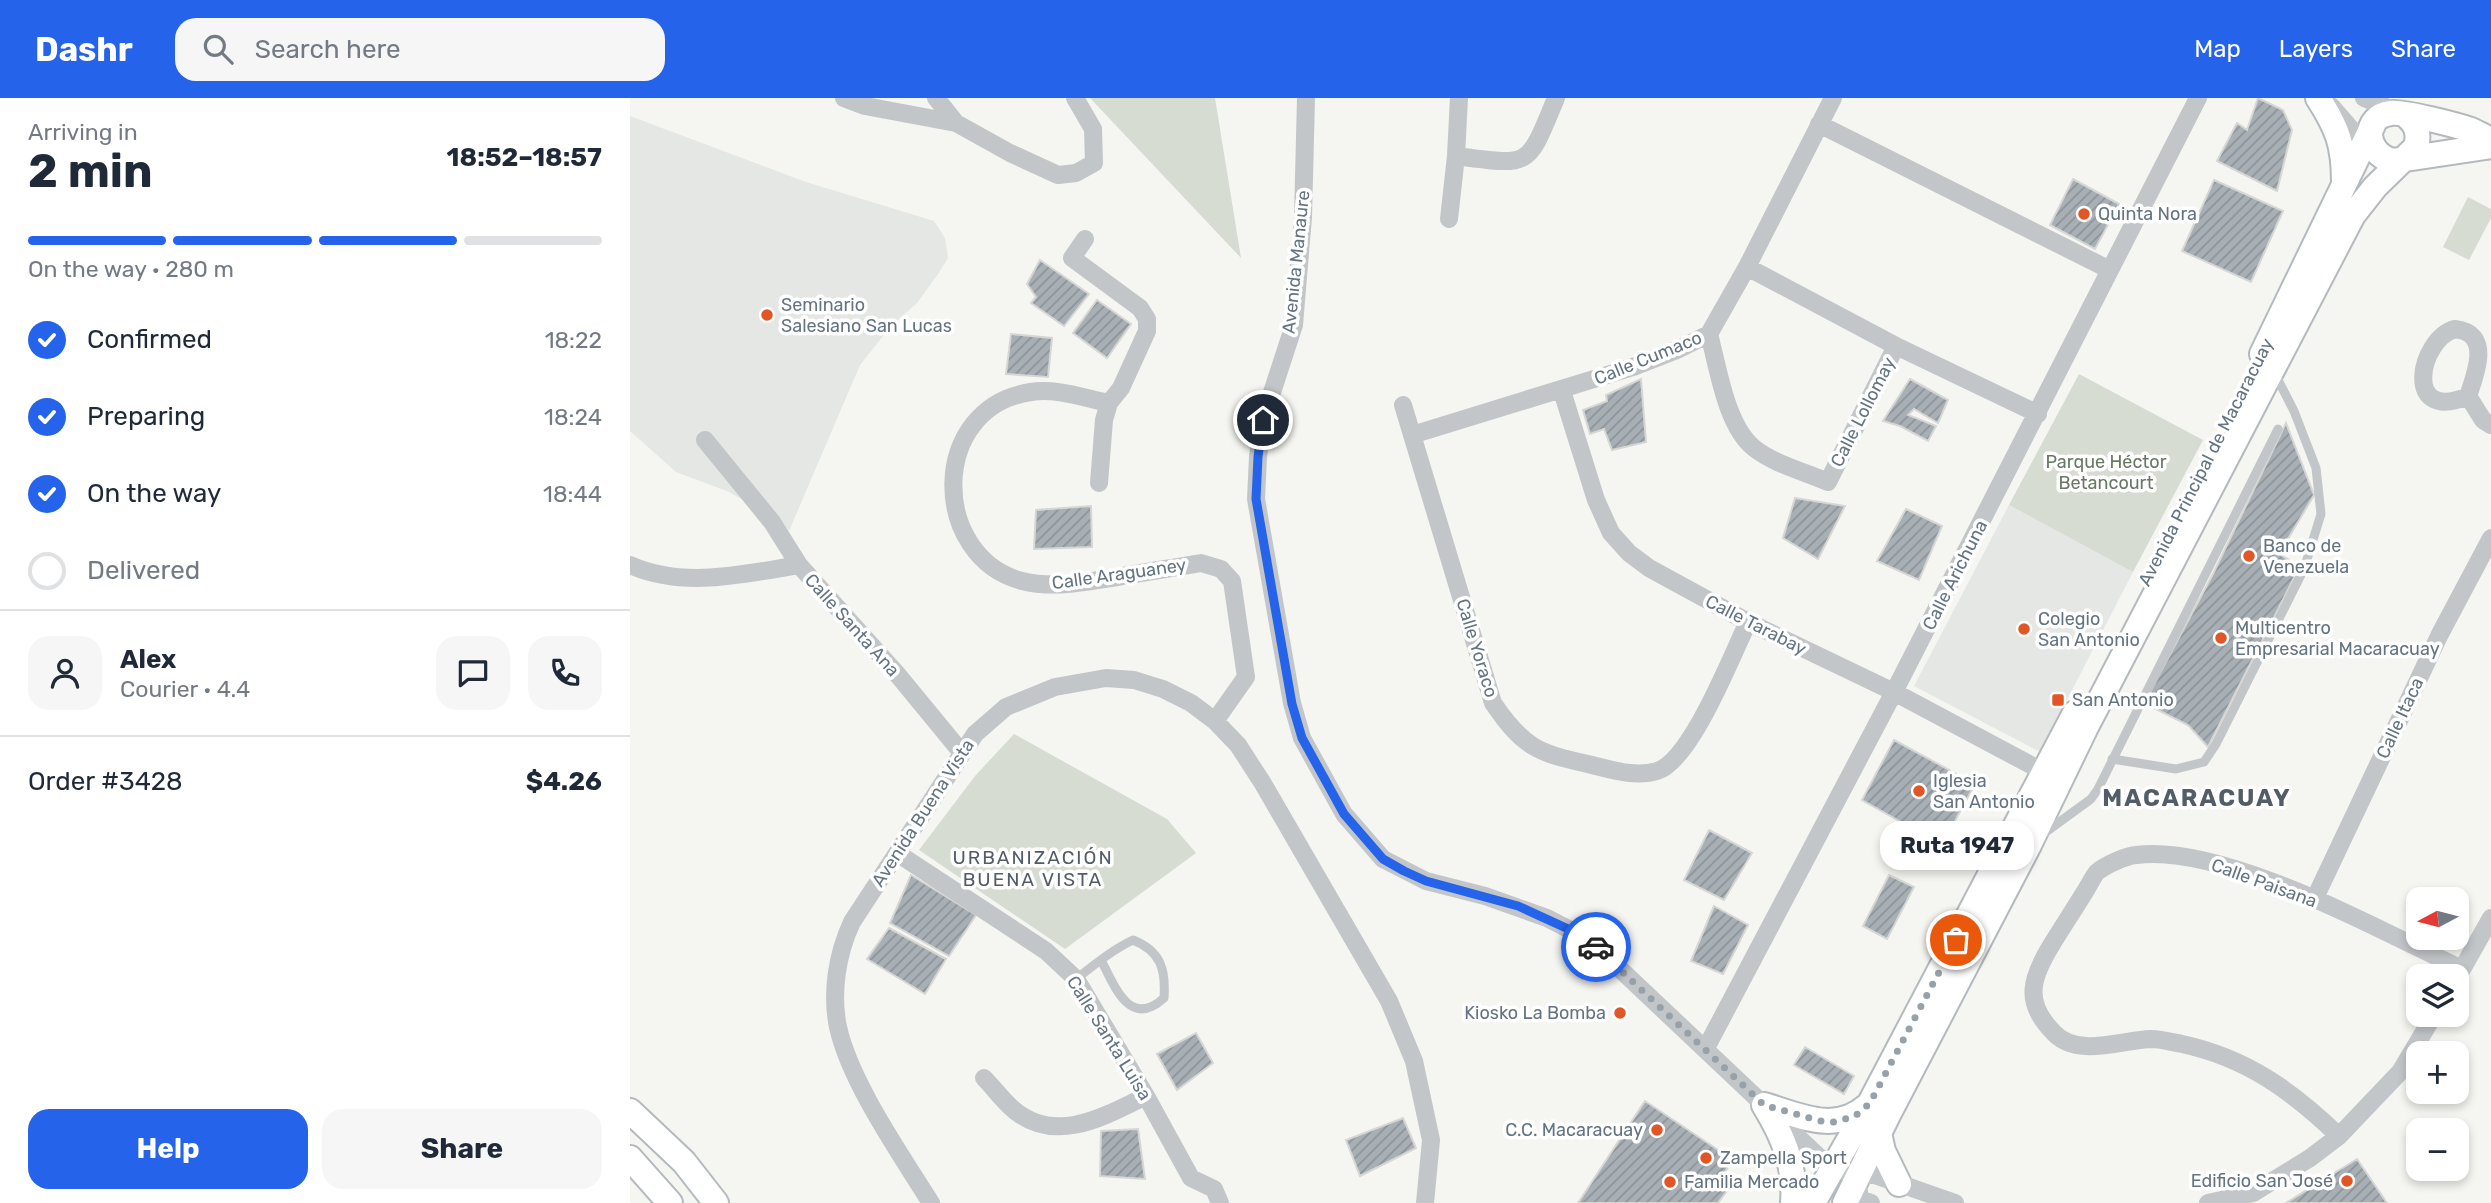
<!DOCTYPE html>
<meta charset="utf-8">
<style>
body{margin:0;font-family:Rubik,sans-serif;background:#f6f6f7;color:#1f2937;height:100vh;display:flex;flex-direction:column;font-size:26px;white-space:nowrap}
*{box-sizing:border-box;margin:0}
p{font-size:23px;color:#747a83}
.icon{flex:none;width:38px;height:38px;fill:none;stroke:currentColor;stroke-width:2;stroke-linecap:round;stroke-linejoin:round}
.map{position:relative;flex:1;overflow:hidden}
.side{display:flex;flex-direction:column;background:#fff;width:630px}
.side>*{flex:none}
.needle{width:46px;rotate:263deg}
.fabs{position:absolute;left:1776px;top:789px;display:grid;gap:14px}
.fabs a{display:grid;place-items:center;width:63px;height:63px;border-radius:14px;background:#fff;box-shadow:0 4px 10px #0003;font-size:35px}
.pin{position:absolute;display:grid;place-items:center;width:60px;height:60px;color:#fff;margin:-30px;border:4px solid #fff;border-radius:50%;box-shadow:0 2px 7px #0007}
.courier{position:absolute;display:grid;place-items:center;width:70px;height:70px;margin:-35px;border:5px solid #2563eb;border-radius:50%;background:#fff;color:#222;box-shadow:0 2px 9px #0007}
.bubble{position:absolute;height:49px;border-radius:21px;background:#fff;box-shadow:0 4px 10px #0003;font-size:23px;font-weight:700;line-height:49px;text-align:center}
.overview em{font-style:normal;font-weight:700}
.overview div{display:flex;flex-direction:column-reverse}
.overview{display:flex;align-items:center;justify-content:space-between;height:119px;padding:0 28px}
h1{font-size:46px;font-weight:700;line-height:52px}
.bar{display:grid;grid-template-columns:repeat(4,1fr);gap:10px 7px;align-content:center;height:84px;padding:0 28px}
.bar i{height:9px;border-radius:5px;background:#e0e1e3}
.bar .selected{background:#2563eb}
.bar p{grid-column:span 4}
.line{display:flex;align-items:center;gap:18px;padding:0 28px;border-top:2px solid #e0e1e3}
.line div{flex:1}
.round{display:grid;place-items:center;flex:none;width:74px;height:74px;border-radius:21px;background:#f6f6f7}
ol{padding:0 28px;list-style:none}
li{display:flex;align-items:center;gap:21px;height:77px}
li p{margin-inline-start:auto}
li .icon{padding:7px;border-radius:50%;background:#2563eb;color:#fff;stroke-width:4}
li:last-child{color:#747a83}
li i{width:38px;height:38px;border:4px solid #e0e1e3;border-radius:50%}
.button{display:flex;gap:14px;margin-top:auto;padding:14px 28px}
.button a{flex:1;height:80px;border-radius:21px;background:#2563eb;color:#fff;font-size:28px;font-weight:700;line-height:80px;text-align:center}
.button a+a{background:#f6f6f7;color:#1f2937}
header{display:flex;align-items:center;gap:42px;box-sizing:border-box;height:98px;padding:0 35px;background:#2563eb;color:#fff}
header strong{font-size:33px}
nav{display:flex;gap:38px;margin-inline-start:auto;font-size:24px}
.search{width:490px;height:63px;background:#f6f6f7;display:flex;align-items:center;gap:18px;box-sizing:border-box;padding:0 24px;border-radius:21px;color:#747a83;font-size:26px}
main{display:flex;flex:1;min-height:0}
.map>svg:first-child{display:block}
.built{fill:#e5e7e5}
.park{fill:#d6dcd2}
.building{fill:url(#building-hatch);stroke:#d6d6d4;stroke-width:2}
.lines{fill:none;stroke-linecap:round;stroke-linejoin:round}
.secondary-casing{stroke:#b4b9be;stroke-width:28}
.lane{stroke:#c2c6c9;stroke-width:9}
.street{stroke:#c2c6c9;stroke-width:18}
.secondary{stroke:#fff;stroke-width:24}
.done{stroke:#97a1a9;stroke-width:7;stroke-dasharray:0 12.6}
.route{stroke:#2563eb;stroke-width:9}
.poi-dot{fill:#e25625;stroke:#fff;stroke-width:2.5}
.labels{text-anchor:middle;stroke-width:7;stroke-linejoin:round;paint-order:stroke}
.poi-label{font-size:18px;fill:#647482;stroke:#fff;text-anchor:start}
.street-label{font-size:18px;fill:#647482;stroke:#fff}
.park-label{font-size:18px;fill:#677963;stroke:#fff}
.neighbourhood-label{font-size:19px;letter-spacing:2px;fill:#525d67;stroke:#fff}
.district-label{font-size:24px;font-weight:bold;letter-spacing:2px;fill:#525d67;stroke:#fff}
</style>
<header>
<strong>Dashr</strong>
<div class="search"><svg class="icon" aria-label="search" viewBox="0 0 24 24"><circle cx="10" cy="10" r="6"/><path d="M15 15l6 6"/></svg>Search here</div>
<nav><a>Map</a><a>Layers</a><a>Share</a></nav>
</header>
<main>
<section class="side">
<div class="overview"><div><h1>2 min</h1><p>Arriving in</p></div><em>18:52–18:57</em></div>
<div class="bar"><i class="selected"></i><i class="selected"></i><i class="selected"></i><i></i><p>On the way · 280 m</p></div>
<ol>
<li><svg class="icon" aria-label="check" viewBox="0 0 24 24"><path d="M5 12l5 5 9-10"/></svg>Confirmed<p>18:22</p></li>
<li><svg class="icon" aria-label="check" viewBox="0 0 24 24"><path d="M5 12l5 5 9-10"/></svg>Preparing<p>18:24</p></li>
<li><svg class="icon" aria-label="check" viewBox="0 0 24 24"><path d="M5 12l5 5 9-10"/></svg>On the way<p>18:44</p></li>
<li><i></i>Delivered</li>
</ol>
<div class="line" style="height:126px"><a class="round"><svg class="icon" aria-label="person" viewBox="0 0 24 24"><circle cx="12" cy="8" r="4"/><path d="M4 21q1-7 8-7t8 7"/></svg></a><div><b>Alex</b><p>Courier · 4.4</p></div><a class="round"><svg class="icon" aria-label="chat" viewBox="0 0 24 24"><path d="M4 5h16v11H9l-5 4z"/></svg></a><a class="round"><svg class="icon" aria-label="phone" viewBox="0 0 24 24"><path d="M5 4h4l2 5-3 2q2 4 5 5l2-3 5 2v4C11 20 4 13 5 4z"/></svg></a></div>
<div class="line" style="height:91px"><div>Order #3428</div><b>$4.26</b></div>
<div class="button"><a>Help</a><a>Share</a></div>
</section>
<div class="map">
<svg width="1861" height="1105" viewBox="0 0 1861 1105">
<defs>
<pattern id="building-hatch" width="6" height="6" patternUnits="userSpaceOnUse" patternTransform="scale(1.75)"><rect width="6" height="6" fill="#a8b0b6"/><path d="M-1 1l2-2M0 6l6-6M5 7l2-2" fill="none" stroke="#8c9499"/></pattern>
</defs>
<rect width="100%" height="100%" fill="#f5f5f1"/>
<path class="built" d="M 0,18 L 176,84 L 304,123 L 315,140 L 318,160 L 308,176 L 287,205 L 261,228 L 230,267 L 159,433 L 149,422 L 97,393 L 46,374 L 0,333 Z
M 1379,407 L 1503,474 L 1410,654 L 1284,588 Z"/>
<path class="park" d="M 460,0 L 585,0 L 611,160 Z
M 1838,99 L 1861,111 L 1861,120 L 1839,162 L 1813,149 Z
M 1449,276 L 1573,342 L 1503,474 L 1379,407 Z
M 384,636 L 537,721 L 566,755 L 435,851 L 289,752 L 345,678 Z"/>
<path class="building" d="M 1628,0 L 1653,12 L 1662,32 L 1647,93 L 1587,63 L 1607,25 L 1617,32 Z
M 1443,81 L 1489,106 L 1465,151 L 1420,127 Z
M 1584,82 L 1653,113 L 1621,184 L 1552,153 Z
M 410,162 L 459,196 L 434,228 L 401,205 L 406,199 L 397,186 Z
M 467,202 L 501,226 L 477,260 L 443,235 Z
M 381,236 L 422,240 L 418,279 L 376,276 Z
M 1011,281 L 1016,344 L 982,352 L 974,331 L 960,336 L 953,312 L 977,303 L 976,297 Z
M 1280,281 L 1318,302 L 1308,325 L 1284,311 L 1278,317 L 1306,328 L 1298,343 L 1270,328 L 1253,323 Z
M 1656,325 L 1684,397 L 1649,456 L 1670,468 L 1578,649 L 1558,627 L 1514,605 L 1583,476 Z
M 1165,400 L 1215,408 L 1188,461 L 1153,440 Z
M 461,408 L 462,449 L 404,451 L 406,412 Z
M 1276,411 L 1312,428 L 1289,482 L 1247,463 Z
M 1264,642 L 1345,686 L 1312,747 L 1232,702 Z
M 1079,732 L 1122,755 L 1094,802 L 1054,782 Z
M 281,777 L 346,817 L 319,858 L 260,825 Z
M 1259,777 L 1284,789 L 1257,841 L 1233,828 Z
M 1084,808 L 1118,827 L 1093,876 L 1061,863 Z
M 259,830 L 316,861 L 295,896 L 237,861 Z
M 566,935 L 583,965 L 547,992 L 527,956 Z
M 1175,949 L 1224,978 L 1214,996 L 1164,967 Z
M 1015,1003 L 1103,1062 L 1089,1083 L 1099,1090 L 1088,1105 L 948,1105 Z
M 773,1020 L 786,1050 L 730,1078 L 716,1042 Z
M 508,1031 L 515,1081 L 470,1078 L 471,1033 Z
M 1727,1061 L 1757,1105 L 1656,1105 Z"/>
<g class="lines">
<g class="secondary-casing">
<path id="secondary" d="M 1688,0 C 1708,31 1714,48 1714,84
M 1861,42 C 1855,39 1848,35 1841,32 C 1829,28 1773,13 1761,15 C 1732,18 1734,55 1762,63 L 1861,48
M 1632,256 L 1743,27
M 1134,1007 C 1171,1018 1205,1036 1237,1008
M 1134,1007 C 1153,1038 1166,1068 1163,1105
M 0,1013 L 54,1064 L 86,1105
M 1249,1035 L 1253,1053 L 1269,1086
M 0,1060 L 40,1105
M 1183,1105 L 1240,1005 L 1445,615
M 1215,1105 L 1258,1017 L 1399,747 L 1456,629 L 1723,117 L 1745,89 L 1786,49 C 1790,34 1786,25 1774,16"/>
</g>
<path class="lane" d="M 1482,661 L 1546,671 L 1574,664 L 1586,646 L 1674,471 L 1691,416 L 1686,370 L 1664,313 L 1644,274
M 1413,736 L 1461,701 L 1468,691 L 1648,331
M 446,881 C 464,867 482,852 503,842 C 531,853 536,872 534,900 C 500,931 485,889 471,862"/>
<path class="street" d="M 214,0 L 235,8 L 326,25 L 380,55 L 428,77 L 446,75 L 464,65 L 463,31 L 445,0
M 306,0 L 326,25
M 676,0 L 673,119 L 664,227 L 633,322 L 628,359 L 626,401 L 662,605 L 672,640 L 714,716 L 753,761 L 796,783 L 855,798 L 917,820 L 946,835 L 973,855 L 1189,1059 L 1227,1080
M 1734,0 L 1768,14
M 1701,8 L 1727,38 L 1742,51
M 1189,26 L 1480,172
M 826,58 C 902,68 897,70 926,0
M 819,121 L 826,58 L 829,0
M 455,141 L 442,160 L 510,210 L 517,221 L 517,233 L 491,290 L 479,305 L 474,322 L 469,385
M 1117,169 L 1266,248 L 1408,316
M 1825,231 C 1861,235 1847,273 1838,298 C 1772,326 1789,241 1825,231 Z
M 1079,236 C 1088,269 1096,328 1124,350 C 1144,366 1175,374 1198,384 L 1266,248
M 932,293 L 966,402 L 981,435 L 999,455 L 1019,470 L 1118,524 L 1264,594 L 1414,674
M 1838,298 L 1853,322 L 1861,327
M 479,305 C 454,300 426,290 401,294 C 298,309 300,459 392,483 C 424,491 456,484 487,479 C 515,474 543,470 571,465 L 591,471 L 602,483 L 616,579 L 585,623
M 773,307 L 863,605 C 893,649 907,655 958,666 C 979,671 1005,680 1027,673 C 1061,663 1102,557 1118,524
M 782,337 L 1003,269 L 1049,251 L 1079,236 L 1117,169 L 1203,0
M 75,342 L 142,424 L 169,467
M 0,467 C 53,491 114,476 169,467 L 267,576 L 332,655
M 267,755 L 416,853 L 446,881 L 516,998 L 561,1080 L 584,1091 L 590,1105
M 1684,802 L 1810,536 L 1861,440
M 1827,880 L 1861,820
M 1076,950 L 1264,594 L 1568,0
M 354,980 C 364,990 373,1003 384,1012 C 426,1047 475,1018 516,998
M 1709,1038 C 1662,993 1617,960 1552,946 C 1542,944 1531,941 1521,941 C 1491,942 1448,960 1424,935 C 1393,904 1401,880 1422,846 C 1433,828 1445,810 1456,792 C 1459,787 1463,779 1467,774 C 1476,767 1495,758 1506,757 C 1593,745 1751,833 1832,871
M 1227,1080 L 1242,1076 L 1325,1105
M 1227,1080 L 1230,1101 L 1241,1105
M 301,1105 C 271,1057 220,984 208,929 C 201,895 207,856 222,824 L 345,636 L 376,609 L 425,589 L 476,580 L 504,582 L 533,591 L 561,605 L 585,623 L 608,647 L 632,684 L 759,903 L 784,963 L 801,1042 L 795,1105
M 1578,1105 L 1623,1095 L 1680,1060 L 1709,1038 L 1770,974 L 1804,917"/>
<use href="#secondary" class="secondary"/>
</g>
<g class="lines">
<path class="done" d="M 966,849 L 1134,1007 L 1190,1023 L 1205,1024 L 1225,1018 L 1240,1005 L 1326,842"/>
<path class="route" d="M 633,322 L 628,359 L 626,401 L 662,606 L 672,640 L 714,716 L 753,761 L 774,773 L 796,783 L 888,808 L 947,835 L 966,849"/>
</g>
<g class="poi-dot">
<circle cx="1454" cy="116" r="7"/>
<circle cx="137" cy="217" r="7"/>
<circle cx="1619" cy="458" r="7"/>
<circle cx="1394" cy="531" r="7"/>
<circle cx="1591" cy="540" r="7"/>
<rect x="1421" y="595" width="14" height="14" rx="3.5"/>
<circle cx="1289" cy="693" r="7"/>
<circle cx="990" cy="915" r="7"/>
<circle cx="1027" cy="1032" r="7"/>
<circle cx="1076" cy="1060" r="7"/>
<circle cx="1717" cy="1083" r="7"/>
<circle cx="1040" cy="1084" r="7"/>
</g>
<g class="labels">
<g class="poi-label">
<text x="1468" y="122">Quinta Nora</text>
<text x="151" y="213">Seminario<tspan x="151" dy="21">Salesiano San Lucas</tspan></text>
<text x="1633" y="454">Banco de<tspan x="1633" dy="21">Venezuela</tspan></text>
<text x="1408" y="527">Colegio<tspan x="1408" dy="21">San Antonio</tspan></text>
<text x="1605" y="536">Multicentro<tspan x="1605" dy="21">Empresarial Macaracuay</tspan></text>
<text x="1442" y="608">San Antonio</text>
<text x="1303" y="689">Iglesia<tspan x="1303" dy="21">San Antonio</tspan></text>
<text x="976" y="921" text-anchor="end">Kiosko La Bomba</text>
<text x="1013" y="1038" text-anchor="end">C.C. Macaracuay</text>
<text x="1090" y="1066">Zampella Sport</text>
<text x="1703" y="1089" text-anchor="end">Edificio San José</text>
<text x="1054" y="1090">Familia Mercado</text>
</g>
<g class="street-label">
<text transform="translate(666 164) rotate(-84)" y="6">Avenida Manaure</text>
<text transform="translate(1018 260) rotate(-22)" y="6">Calle Cumaco</text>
<text transform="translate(1233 314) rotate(-63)" y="6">Calle Lollomay</text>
<text transform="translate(1576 364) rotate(-63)" y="6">Avenida Principal de Macaracuay</text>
<text transform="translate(489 476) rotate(-8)" y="6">Calle Araguaney</text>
<text transform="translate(1325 477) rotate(-63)" y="6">Calle Arichuna</text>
<text transform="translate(222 527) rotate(48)" y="6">Calle Santa Ana</text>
<text transform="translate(1126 527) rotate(27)" y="6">Calle Tarabay</text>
<text transform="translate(847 550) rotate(73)" y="6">Calle Yoraco</text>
<text transform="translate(1770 620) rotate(-65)" y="6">Calle Itaca</text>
<text transform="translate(293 715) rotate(-57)" y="6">Avenida Buena Vista</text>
<text transform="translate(1634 785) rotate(20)" y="6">Calle Paisana</text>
<text transform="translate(479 940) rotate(58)" y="6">Calle Santa Luisa</text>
</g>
<g class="park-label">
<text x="1476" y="370">Parque Héctor<tspan x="1476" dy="21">Betancourt</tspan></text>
</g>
<g class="neighbourhood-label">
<text x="403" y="766">URBANIZACIÓN<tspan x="403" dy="22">BUENA VISTA</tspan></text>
</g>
<g class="district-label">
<text x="1567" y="708">MACARACUAY</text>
</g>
</g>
</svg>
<div class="fabs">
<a><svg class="needle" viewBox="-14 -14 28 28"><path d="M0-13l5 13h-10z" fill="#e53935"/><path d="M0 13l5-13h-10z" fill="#747a83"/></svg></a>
<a><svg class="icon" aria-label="layers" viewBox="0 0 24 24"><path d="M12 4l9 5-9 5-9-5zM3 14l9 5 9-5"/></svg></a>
<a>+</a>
<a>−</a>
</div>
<div class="pin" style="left:1326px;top:842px;background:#ea580c"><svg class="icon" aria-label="bag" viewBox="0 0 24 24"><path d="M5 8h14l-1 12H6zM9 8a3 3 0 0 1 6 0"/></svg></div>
<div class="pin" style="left:633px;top:322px;background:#1f2937"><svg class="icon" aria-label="home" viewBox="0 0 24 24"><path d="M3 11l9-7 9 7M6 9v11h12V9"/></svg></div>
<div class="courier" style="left:966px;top:849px"><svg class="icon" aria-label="car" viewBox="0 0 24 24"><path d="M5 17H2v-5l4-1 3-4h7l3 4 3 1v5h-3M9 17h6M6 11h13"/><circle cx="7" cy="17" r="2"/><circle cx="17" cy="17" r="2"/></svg></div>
<div class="bubble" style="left:1250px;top:723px;width:154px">Ruta 1947</div>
</div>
</main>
